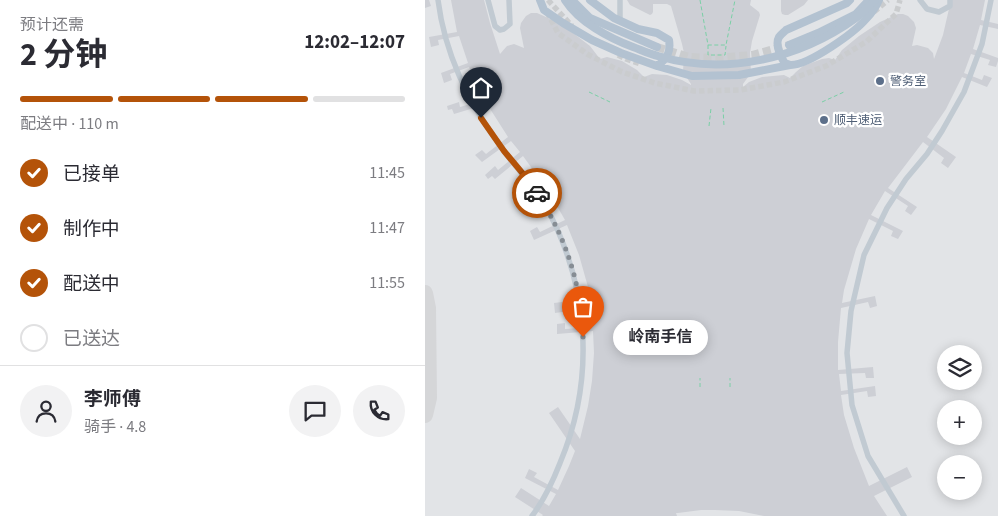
<!DOCTYPE html>
<html lang="zh">
<meta charset="utf-8">
<style>
body{margin:0;font-family:"Source Sans 3","Noto Sans SC",sans-serif;background:#f2f2f3;color:#2b2b33;height:100vh;display:flex;flex-direction:column;font-size:19px;white-space:nowrap}
*{box-sizing:border-box;margin:0}
p{font-size:16px;color:#7c7c81}
.icon{flex:none;width:28px;height:28px;fill:none;stroke:currentColor;stroke-width:2;stroke-linecap:round;stroke-linejoin:round}
.map{position:relative;flex:1;overflow:hidden}
.drawer{display:flex;flex-direction:column;background:#fff;width:425px}
.drawer>*{flex:none}
.buttons{position:absolute;left:512px;top:345px;display:grid;gap:10px}
.buttons a{display:grid;place-items:center;width:45px;height:45px;border-radius:50%;background:#fff;box-shadow:0 2px 12px #0003;font-size:25px}
.pin{position:absolute;display:grid;place-items:center;width:42px;height:42px;color:#fff;margin:-51px -21px;border-radius:50% 50% 50% 0;rotate:-45deg;box-shadow:0 0 5px #0007}
.pin .icon{rotate:45deg}
.courier{position:absolute;display:grid;place-items:center;width:50px;height:50px;margin:-25px;border:4px solid #b45309;border-radius:50%;background:#fff;color:#222;box-shadow:0 1px 6px #0007}
.bubble{position:absolute;height:35px;border-radius:18px;background:#fff;box-shadow:0 2px 12px #0003;font-size:16px;font-weight:700;line-height:35px;text-align:center}
.overview em{font-style:normal;font-weight:700}
.overview div{display:flex;flex-direction:column-reverse}
.overview{display:flex;align-items:center;justify-content:space-between;height:85px;padding:0 20px}
h1{font-size:32px;font-weight:700;line-height:38px}
.bar{display:grid;grid-template-columns:repeat(4,1fr);gap:8px 5px;align-content:center;height:60px;padding:0 20px}
.bar i{height:6px;border-radius:4px;background:#e1e1e2}
.bar .current{background:#b45309}
.bar p{grid-column:span 4}
.line{display:flex;align-items:center;gap:12px;padding:0 20px;border-top:1px solid #e1e1e2}
.line div{flex:1}
.round{display:grid;place-items:center;flex:none;width:52px;height:52px;border-radius:26px;background:#f2f2f3}
ol{padding:0 20px;list-style:none}
li{display:flex;align-items:center;gap:15px;height:55px}
li p{margin-inline-start:auto}
li .icon{padding:5px;border-radius:50%;background:#b45309;color:#fff;stroke-width:4}
li:last-child{color:#7c7c81}
li i{width:28px;height:28px;border:2px solid #e1e1e2;border-radius:50%}
main{display:flex;flex:1;min-height:0}
.map>svg:first-child{display:block}
.airport{fill:#e2e4e7;fill-rule:evenodd}
.lines{fill:none;stroke-linecap:round;stroke-linejoin:round}
.taxiway{stroke:#d5d6d8;stroke-width:16}
.building{fill:#cdcfd5}
.minor-tunnel{stroke:#caccce;stroke-width:5.5;stroke-dasharray:5.5 3;stroke-linecap:butt}
.major-tunnel{stroke:#caccce;stroke-width:8;stroke-dasharray:8 4;stroke-linecap:butt}
.path{stroke:#7ad0a6;stroke-width:1;stroke-dasharray:4 2.5;stroke-linecap:butt}
.minor{stroke:#c1cad2;stroke-width:5.5}
.major{stroke:#b3c2d1;stroke-width:8}
.major-bridge{stroke:#b3c2d1;stroke-width:8}
.done{stroke:#868d94;stroke-width:5;stroke-dasharray:0 9}
.route{stroke:#b45309;stroke-width:6}
.service-dot{fill:#5c6f8a;stroke:#fff;stroke-width:2}
.labels{text-anchor:middle;stroke-width:4.5;stroke-linejoin:round;paint-order:stroke}
.service-label{font-size:12px;fill:#4e5e75;stroke:#fff;text-anchor:start}
</style>
<main>
<section class="drawer">
<div class="overview"><div><h1>2 分钟</h1><p>预计还需</p></div><em>12:02–12:07</em></div>
<div class="bar"><i class="current"></i><i class="current"></i><i class="current"></i><i></i><p>配送中 · 110 m</p></div>
<ol>
<li><svg class="icon" aria-label="check" viewBox="0 0 24 24"><path d="M5 12l5 5 9-10"/></svg>已接单<p>11:45</p></li>
<li><svg class="icon" aria-label="check" viewBox="0 0 24 24"><path d="M5 12l5 5 9-10"/></svg>制作中<p>11:47</p></li>
<li><svg class="icon" aria-label="check" viewBox="0 0 24 24"><path d="M5 12l5 5 9-10"/></svg>配送中<p>11:55</p></li>
<li><i></i>已送达</li>
</ol>
<div class="line" style="height:90px"><a class="round"><svg class="icon" aria-label="person" viewBox="0 0 24 24"><circle cx="12" cy="8" r="4"/><path d="M4 21q1-7 8-7t8 7"/></svg></a><div><b>李师傅</b><p>骑手 · 4.8</p></div><a class="round"><svg class="icon" aria-label="chat" viewBox="0 0 24 24"><path d="M4 5h16v11H9l-5 4z"/></svg></a><a class="round"><svg class="icon" aria-label="phone" viewBox="0 0 24 24"><path d="M5 4h4l2 5-3 2q2 4 5 5l2-3 5 2v4C11 20 4 13 5 4z"/></svg></a></div>
</section>
<div class="map">
<svg width="573" height="516" viewBox="0 0 573 516">
<rect width="100%" height="100%" fill="#f5f3f3"/>
<path class="airport" d="M 0,0 L 573,0 L 573,516 L 0,516 ZM 521,354 L 549,354 L 549,381 L 521,381 ZM 521,409 L 549,409 L 549,436 L 521,436 ZM 521,464 L 549,464 L 549,491 L 521,491 Z"/>
<g class="lines">
<path class="taxiway" d="M 0,293 L 3,308 L 4,398 L 0,415"/>
</g>
<path class="building" d="M 0,0 L 4,0 L 6,6 L 0,8 Z
M 26,0 L 59,0 L 65,23 L 75,54 L 82,46 L 89,44 L 99,48 L 95,28 L 96,23 L 101,16 L 106,13 L 112,13 L 130,21 L 148,33 L 165,46 L 175,59 L 182,57 L 197,61 L 212,70 L 219,77 L 227,74 L 242,75 L 257,80 L 266,85 L 266,84 L 258,72 L 259,53 L 257,44 L 246,6 L 242,4 L 228,4 L 228,12 L 227,14 L 225,15 L 205,5 L 202,0 L 326,0 L 325,5 L 334,12 L 335,15 L 327,41 L 325,53 L 326,73 L 318,84 L 318,87 L 324,82 L 337,77 L 359,75 L 365,78 L 371,72 L 378,66 L 397,59 L 404,58 L 410,60 L 417,50 L 434,36 L 455,22 L 473,14 L 478,14 L 483,16 L 489,22 L 491,28 L 487,46 L 492,45 L 503,48 L 508,53 L 509,59 L 518,35 L 526,0 L 560,0 L 556,20 L 573,24 L 573,29 L 555,25 L 548,49 L 573,58 L 573,61 L 571,67 L 563,65 L 565,60 L 546,54 L 539,73 L 557,80 L 559,75 L 567,78 L 562,87 L 537,77 L 521,109 L 502,137 L 531,157 L 523,168 L 516,163 L 519,158 L 498,142 L 463,188 L 492,207 L 486,215 L 480,211 L 483,206 L 460,191 L 446,215 L 478,231 L 473,239 L 466,236 L 468,231 L 444,219 L 431,249 L 419,290 L 417,303 L 450,296 L 452,306 L 445,308 L 443,302 L 416,308 L 413,342 L 413,370 L 448,367 L 449,378 L 441,378 L 440,373 L 414,374 L 416,391 L 450,386 L 451,396 L 443,397 L 442,391 L 416,395 L 419,415 L 429,448 L 444,486 L 482,467 L 487,477 L 449,496 L 462,516 L 339,516 L 314,511 L 290,510 L 276,510 L 253,513 L 251,513 L 252,516 L 117,516 L 118,515 L 90,497 L 96,488 L 124,506 L 131,494 L 100,478 L 104,469 L 112,473 L 109,477 L 133,490 L 144,466 L 150,451 L 124,413 L 133,407 L 155,439 L 163,406 L 167,381 L 169,353 L 168,331 L 132,334 L 132,324 L 140,323 L 140,329 L 168,327 L 166,308 L 130,313 L 129,303 L 137,302 L 138,307 L 166,303 L 163,287 L 154,255 L 142,225 L 109,240 L 105,231 L 112,227 L 115,232 L 140,220 L 124,192 L 98,156 L 70,179 L 67,176 L 63,179 L 60,175 L 70,166 L 73,170 L 95,152 L 86,141 L 57,162 L 50,155 L 57,150 L 61,154 L 83,137 L 62,104 L 29,114 L 27,109 L 23,110 L 22,106 L 34,102 L 35,107 L 59,100 L 44,67 L 25,74 L 27,80 L 19,83 L 16,73 L 43,63 L 34,36 L 13,40 L 14,45 L 6,47 L 4,37 L 32,32 Z
M 356,0 L 383,0 L 379,5 L 363,15 L 360,15 L 357,14 L 356,11 Z"/>
<g class="lines">
<path class="minor-tunnel" d="M 123,0 L 147,26
M 122,12 L 133,33 L 162,54 L 197,72 L 230,83 L 269,91 L 315,90 L 359,82 L 401,66 L 441,42 L 471,14 L 475,0
M 449,12 L 463,0
M 193,55 L 201,59 L 216,64"/>
<path class="major-tunnel" d="M 232,47 L 264,57 L 291,58 L 327,55 L 364,45"/>
<path class="path" d="M 275,0 L 283,45 L 301,45 L 310,0
M 283,45 L 283,55 L 300,55 L 301,46
M 164,92 L 185,102
M 397,102 L 419,92
M 298,108 L 299,126
M 284,126 L 286,108
M 275,387 L 275,378
M 305,387 L 305,378"/>
<path class="minor" d="M 13,0 C 20,56 45,106 79,151 C 92,169 108,185 120,205 C 164,284 171,378 135,463 C 128,481 119,500 107,516
M 63,0 L 70,26 L 75,30 L 79,29 L 85,24 L 84,0
M 195,0 L 195,21
M 495,0 L 502,9 L 514,12 L 525,6 L 525,0
M 479,516 L 443,456 L 427,405 L 422,353 L 426,311 L 439,255 L 462,208 L 481,179 L 502,154 L 517,131 L 539,92 L 557,44 L 566,0"/>
<path class="major" d="M 115,0 L 119,10 L 138,23 L 167,40 L 196,53 L 232,66 C 242,59 246,52 244,40 L 232,33 L 213,29 L 189,18 L 165,0
M 147,0 L 165,18 L 232,47
M 425,0 L 422,3 L 361,30 C 359,32 356,34 354,37 C 350,44 355,55 359,62 C 360,63 364,65 366,65 C 384,65 429,33 441,19 C 447,13 451,7 454,0
M 364,45 L 393,33 L 431,14 L 444,0
M 232,66 L 267,76 L 314,75 L 365,65"/>
<path class="major-bridge" d="M 140,0 C 154,22 184,38 208,47 C 216,50 224,54 233,56 C 300,76 374,59 431,18 C 438,13 444,6 450,0"/>
</g>
<g class="lines">
<path class="done" d="M 112,193 C 133,225 148,261 154,298 C 156,311 157,324 158,337"/>
<path class="route" d="M 56,118 L 79,151 L 104,181 L 112,193"/>
</g>
<g class="service-dot">
<circle cx="455" cy="81" r="5"/>
<circle cx="399" cy="120" r="5"/>
</g>
<g class="labels">
<g class="service-label">
<text x="465" y="85">警务室</text>
<text x="409" y="124">顺丰速运</text>
</g>
</g>
</svg>
<div class="buttons">
<a><svg class="icon" aria-label="layers" viewBox="0 0 24 24"><path d="M12 4l9 5-9 5-9-5zM3 14l9 5 9-5"/></svg></a>
<a>+</a>
<a>−</a>
</div>
<div class="pin" style="left:158px;top:337px;background:#ea580c"><svg class="icon" aria-label="bag" viewBox="0 0 24 24"><path d="M5 8h14l-1 12H6zM9 8a3 3 0 0 1 6 0"/></svg></div>
<div class="pin" style="left:56px;top:118px;background:#1f2937"><svg class="icon" aria-label="home" viewBox="0 0 24 24"><path d="M3 11l9-7 9 7M6 9v11h12V9"/></svg></div>
<div class="courier" style="left:112px;top:193px"><svg class="icon" aria-label="car" viewBox="0 0 24 24"><path d="M5 17H2v-5l4-1 3-4h7l3 4 3 1v5h-3M9 17h6M6 11h13"/><circle cx="7" cy="17" r="2"/><circle cx="17" cy="17" r="2"/></svg></div>
<div class="bubble" style="left:188px;top:320px;width:95px">岭南手信</div>
</div>
</main>
